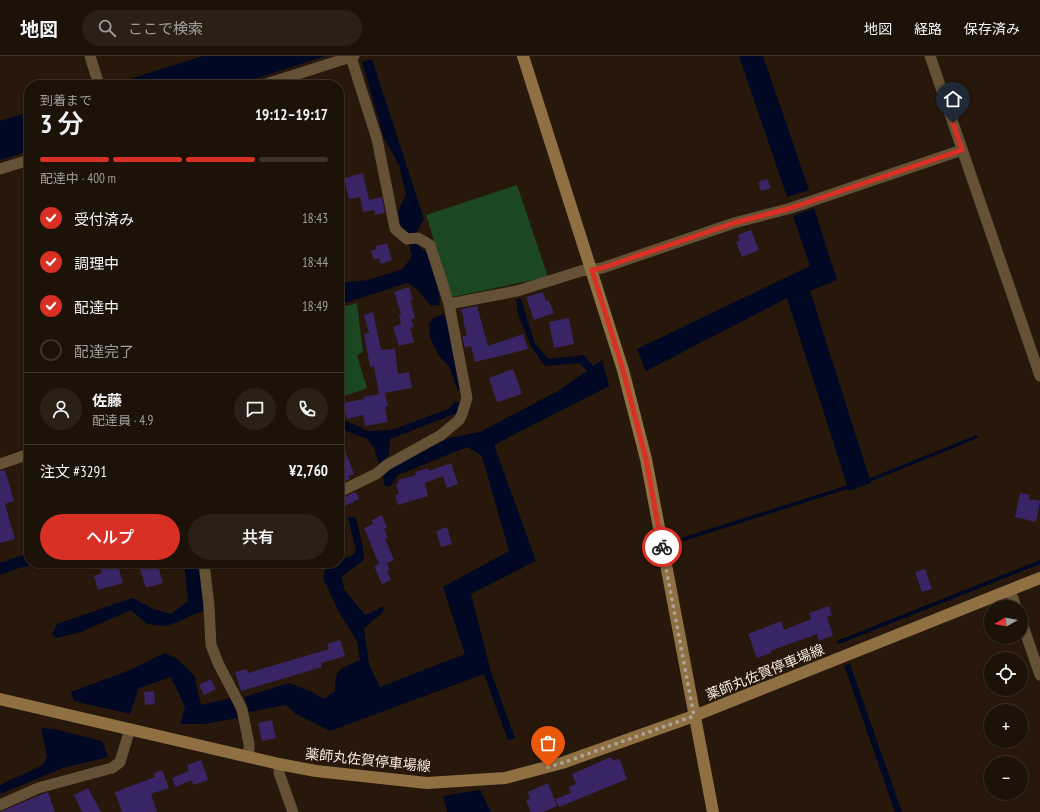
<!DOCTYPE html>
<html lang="ja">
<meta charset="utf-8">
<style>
body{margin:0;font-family:"PT Sans Narrow","Noto Sans JP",sans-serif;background:#2a2016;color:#f1f3f6;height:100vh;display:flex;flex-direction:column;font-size:15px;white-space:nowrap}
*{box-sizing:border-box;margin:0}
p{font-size:13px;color:#a09e9c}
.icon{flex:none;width:22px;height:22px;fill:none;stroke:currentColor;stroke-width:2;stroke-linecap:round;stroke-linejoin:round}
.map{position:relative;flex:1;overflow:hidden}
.side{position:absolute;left:24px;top:24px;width:320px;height:488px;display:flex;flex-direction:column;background:#1d1208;border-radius:16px;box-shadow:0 1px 3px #0004,0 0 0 1px #3b3229}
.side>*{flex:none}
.needle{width:26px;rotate:261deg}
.controls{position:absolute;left:984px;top:544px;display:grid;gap:8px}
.controls a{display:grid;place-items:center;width:44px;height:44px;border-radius:50%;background:#1d1208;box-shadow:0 1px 3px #0004,0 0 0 1px #3b3229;font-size:20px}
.pin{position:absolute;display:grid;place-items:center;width:34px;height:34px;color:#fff;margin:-41px -17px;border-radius:50% 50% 50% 0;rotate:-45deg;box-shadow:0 0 4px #0007}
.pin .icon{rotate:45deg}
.courier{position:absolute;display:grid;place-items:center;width:40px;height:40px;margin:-20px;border:3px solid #d93025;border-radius:50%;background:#fff;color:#222;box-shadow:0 1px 5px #0007}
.headline em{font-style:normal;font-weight:600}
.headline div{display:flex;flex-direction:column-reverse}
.headline{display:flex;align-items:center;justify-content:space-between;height:68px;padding:0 16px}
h1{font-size:26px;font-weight:600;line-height:30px}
.bar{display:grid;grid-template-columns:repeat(4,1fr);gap:6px 4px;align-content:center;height:48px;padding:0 16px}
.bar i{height:5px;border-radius:3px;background:#3b3229}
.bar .current{background:#d93025}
.bar p{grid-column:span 4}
.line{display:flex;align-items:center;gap:10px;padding:0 16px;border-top:1px solid #3b3229}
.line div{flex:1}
.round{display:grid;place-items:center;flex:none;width:42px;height:42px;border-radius:21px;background:#2a2016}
ol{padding:0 16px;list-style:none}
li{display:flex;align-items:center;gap:12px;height:44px}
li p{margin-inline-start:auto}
li .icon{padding:4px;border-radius:50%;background:#d93025;color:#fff;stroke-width:4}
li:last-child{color:#a09e9c}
li i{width:22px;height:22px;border:2px solid #3b3229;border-radius:50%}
.button{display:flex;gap:8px;margin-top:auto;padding:8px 16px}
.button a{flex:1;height:46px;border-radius:24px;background:#d93025;color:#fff;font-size:16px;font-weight:600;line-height:46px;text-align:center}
.button a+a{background:#2a2016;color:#f1f3f6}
header{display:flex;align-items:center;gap:24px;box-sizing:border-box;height:56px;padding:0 20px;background:#1d1208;border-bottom:1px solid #3b3229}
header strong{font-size:19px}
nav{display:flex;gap:22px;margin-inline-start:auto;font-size:14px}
.search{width:280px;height:36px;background:#2a2016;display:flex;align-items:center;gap:10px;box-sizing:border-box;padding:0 14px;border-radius:22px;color:#a09e9c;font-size:15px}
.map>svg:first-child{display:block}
.green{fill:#1c4723}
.water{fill:#000824}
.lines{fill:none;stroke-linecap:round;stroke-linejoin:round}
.stream{stroke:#000824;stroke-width:3.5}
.building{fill:#392565}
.street{stroke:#655236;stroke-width:11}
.secondary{stroke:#8e7042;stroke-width:12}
.done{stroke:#ada096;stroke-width:4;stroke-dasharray:0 7.2}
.route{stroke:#d93025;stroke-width:5}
.labels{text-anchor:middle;stroke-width:3.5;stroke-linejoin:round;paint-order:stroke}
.street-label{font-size:14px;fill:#f5eae1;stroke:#27180b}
</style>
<header>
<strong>地図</strong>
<div class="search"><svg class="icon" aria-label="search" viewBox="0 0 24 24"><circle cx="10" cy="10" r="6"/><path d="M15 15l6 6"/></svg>ここで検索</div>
<nav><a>地図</a><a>経路</a><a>保存済み</a></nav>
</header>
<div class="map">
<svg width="1040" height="756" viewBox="0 0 1040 756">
<rect width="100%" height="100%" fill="#27180b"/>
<path class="green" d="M 517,129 L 548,221 L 452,241 L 426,159 Z
M 357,247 L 363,296 L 357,299 L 367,332 L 339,342 L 339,252 Z"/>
<path class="water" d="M 203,0 L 325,0 L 236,29 L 111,29 Z
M 739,0 L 763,0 L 809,134 L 787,141 Z
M 372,3 L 424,163 L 415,180 L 408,180 L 399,167 L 398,156 L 406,138 L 399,109 L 384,82 L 362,6 Z
M 29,56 L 29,95 L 0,104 L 0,65 Z
M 814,152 L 837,224 L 810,235 L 871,427 L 849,435 L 787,242 L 646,315 L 637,293 L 810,210 L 793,160 Z
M 409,188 L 416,188 L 430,199 L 439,236 L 440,249 L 431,250 L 417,233 L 407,227 L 339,249 L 339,227 L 368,224 L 403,213 L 412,200 Z
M 516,243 L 521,243 L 535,288 L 549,303 L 584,299 L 593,310 L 602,304 L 609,330 L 494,389 L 536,505 L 471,538 L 491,616 L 515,682 L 508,684 L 484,618 L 330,675 L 296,658 L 286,649 L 249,656 L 244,641 L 289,627 L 312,636 L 324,643 L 335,635 C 335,611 340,614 360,604 L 357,585 L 340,558 L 323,522 L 326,511 L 335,507 L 339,507 L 339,505 L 353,499 L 356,494 L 348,461 L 356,462 L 363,492 L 364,504 L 342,520 L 344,533 L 365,559 L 384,550 L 383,556 L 364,572 L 369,608 L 380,631 L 465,598 L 443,531 L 509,495 L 482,400 L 467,391 L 398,419 L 390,431 L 384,429 L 383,417 L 396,409 L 449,382 L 480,376 L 558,335 L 587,315 L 580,307 L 545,310 L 532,292 L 518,259 Z
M 444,258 L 456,291 L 461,334 L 458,334 L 449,310 L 439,300 L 430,282 L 429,268 L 433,262 Z
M 456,345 L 462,348 L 457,357 L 390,383 L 389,399 L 379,408 L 374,392 L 367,383 L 344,374 L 339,376 L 339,367 L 346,365 L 368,375 L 392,374 L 448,353 Z
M 29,497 L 29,507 L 42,507 L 19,512 L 0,519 L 0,507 Z
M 184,507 L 197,507 L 204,536 L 203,555 L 167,570 L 147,568 L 131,554 L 81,576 L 56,582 L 52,578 L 57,568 L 132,542 L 154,553 L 171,558 L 188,545 Z
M 165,597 L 177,603 L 194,619 L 201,649 L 231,642 L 238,662 L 204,668 L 180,668 L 185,651 L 171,621 L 139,632 L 130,658 L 74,645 L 71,636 L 125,616 Z
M 850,608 L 902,756 L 895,756 L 844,609 Z
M 41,672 L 54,673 L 102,685 L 108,701 L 63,712 L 0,738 L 0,729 L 43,709 L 47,700 Z
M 480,734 L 491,756 L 447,756 L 443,740 Z"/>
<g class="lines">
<path class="stream" d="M 870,424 L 976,381
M 684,483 L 848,431
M 839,586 L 1040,506"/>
</g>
<path class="building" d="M 363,117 L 369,144 L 382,141 L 385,157 L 375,159 L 374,154 L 363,156 L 360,141 L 349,143 L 344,122 Z
M 767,123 L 771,132 L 761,135 L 758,126 Z
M 751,174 L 759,194 L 742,201 L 736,186 L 740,185 L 738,179 Z
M 387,187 L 392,204 L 381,208 L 379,202 L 374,204 L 371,195 L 376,193 L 376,190 Z
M 409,231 L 413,243 L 410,244 L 415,262 L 411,263 L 414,271 L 410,272 L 414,286 L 399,290 L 393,271 L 401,268 L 399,259 L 401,258 L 394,236 Z
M 543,236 L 546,245 L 549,245 L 554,257 L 534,264 L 526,241 Z
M 477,250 L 488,290 L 523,278 L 528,293 L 475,306 L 471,290 L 465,292 L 462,281 L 467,279 L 463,265 L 464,264 L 461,253 Z
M 373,256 L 381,294 L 395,293 L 398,318 L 409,316 L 412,332 L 379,338 L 374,310 L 370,311 L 364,278 L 369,277 L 364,259 Z
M 569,262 L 574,288 L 554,292 L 549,266 Z
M 513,313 L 522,338 L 497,346 L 489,322 Z
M 385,337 L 388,350 L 385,351 L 388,366 L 365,370 L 363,359 L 347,363 L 343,347 L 364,343 L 363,341 Z
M 340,382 L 354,418 L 348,420 L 350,423 L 339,428 L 339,383 Z
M 451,407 L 458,428 L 447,432 L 443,420 L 425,427 L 428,440 L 398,449 L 395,439 L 399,438 L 396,428 L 399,427 L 398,424 L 416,419 L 415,416 L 428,412 L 429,415 Z
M 5,414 L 14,445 L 5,448 L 15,483 L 0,487 L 0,415 Z
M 356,436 L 359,443 L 343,451 L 339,443 Z
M 1020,437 L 1030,439 L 1029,443 L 1040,445 L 1036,466 L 1015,461 Z
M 382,459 L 387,472 L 384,473 L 388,482 L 385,483 L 394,504 L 387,507 L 390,514 L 387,515 L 391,524 L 382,528 L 374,510 L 379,508 L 364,472 L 373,468 L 372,464 Z
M 447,471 L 452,488 L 441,491 L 436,475 Z
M 99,507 L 117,507 L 123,527 L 98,534 L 94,520 L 102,517 Z
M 138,507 L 157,507 L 163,527 L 146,532 Z
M 925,513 L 932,533 L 922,536 L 915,516 Z
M 829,550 L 832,559 L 827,561 L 833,579 L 819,585 L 817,578 L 770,595 L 771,597 L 757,602 L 748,578 L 781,565 L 784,574 L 811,563 L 809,557 Z
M 340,584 L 345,600 L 321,607 L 322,611 L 241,635 L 235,616 L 247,613 L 248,617 L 329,593 L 327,588 Z
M 211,623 L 216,633 L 204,639 L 199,629 Z
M 154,635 L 155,648 L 145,649 L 144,636 Z
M 272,664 L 276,682 L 262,685 L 258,667 Z
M 611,701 L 613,705 L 619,702 L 627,723 L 559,751 L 555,743 L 571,737 L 569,731 L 576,728 L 572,718 Z
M 201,704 L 208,724 L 193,729 L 192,724 L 175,731 L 172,722 L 189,715 L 187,709 Z
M 162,714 L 169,732 L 151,738 L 157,756 L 122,756 L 115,736 L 155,721 L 154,717 Z
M 548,727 L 557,750 L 543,756 L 531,756 L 526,744 L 530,743 L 528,736 Z
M 88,732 L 101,756 L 82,756 L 74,739 Z
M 48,736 L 55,756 L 0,756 L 40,739 Z"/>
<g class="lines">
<path class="street" d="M 90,0 L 99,29
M 930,0 L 1040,320
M 263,29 L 354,0
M 0,113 L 29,104
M 449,248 L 517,235 L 581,215 L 602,212 L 734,167 L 791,152 L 962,94
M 0,408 L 29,398
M 339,436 L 376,418 L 387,409 L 441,379 L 459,364 L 462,358 L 467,342 L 449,248 L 430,189 L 418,182 L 407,183 L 395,173 L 377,83 L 351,1
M 204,507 L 209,550 L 211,589 L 218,607 L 242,653 L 249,688 L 249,700
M 1010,534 L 1016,551
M 1021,564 L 1040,619
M 279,708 L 279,717 L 293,756
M 0,749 L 38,732 L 112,712 L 120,706 L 130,673"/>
<path class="secondary" d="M 523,0 L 623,314 L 646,403 L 713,756
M 0,643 L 279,708 L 316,715 L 427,727 L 505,722 L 562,707 L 694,660 L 1040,522"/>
</g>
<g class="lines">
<path class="done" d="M 548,711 L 562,707 L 694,660 L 662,491"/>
<path class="route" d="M 662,491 L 646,403 L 623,314 L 592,214 L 602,212 L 734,167 L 791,152 L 962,94 L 953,67"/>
</g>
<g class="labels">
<g class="street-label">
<text transform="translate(765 616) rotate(-22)" y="5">薬師丸佐賀停車場線</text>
<text transform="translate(368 704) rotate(6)" y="5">薬師丸佐賀停車場線</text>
</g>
</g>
</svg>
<div class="controls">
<a><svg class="needle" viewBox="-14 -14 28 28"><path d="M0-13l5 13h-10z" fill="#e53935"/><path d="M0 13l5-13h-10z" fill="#a09e9c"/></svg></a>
<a><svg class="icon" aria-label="locate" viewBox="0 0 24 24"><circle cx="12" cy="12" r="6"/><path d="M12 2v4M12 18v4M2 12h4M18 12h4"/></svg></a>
<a>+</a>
<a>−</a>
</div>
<div class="pin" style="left:548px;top:711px;background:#ea580c"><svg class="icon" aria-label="bag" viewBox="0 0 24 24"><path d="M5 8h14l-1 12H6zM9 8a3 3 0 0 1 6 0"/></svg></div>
<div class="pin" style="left:953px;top:67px;background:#1f2937"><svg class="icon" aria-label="home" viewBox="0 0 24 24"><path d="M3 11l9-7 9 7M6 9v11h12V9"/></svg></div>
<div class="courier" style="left:662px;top:491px"><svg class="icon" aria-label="bike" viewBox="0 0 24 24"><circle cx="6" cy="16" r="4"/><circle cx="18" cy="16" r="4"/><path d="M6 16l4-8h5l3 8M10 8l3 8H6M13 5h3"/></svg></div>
<section class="side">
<div class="headline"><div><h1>3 分</h1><p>到着まで</p></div><em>19:12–19:17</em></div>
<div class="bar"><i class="current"></i><i class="current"></i><i class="current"></i><i></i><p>配達中 · 400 m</p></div>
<ol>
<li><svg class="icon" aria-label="check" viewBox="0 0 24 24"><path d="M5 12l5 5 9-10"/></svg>受付済み<p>18:43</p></li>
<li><svg class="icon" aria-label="check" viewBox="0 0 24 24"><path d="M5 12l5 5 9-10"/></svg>調理中<p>18:44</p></li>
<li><svg class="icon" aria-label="check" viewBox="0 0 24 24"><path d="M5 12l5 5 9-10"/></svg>配達中<p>18:49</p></li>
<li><i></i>配達完了</li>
</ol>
<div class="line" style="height:72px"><a class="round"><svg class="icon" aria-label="person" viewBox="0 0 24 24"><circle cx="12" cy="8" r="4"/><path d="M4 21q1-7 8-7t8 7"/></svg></a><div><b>佐藤</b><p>配達員 · 4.9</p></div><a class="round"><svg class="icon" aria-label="chat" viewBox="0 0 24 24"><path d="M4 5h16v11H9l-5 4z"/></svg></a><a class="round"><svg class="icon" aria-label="phone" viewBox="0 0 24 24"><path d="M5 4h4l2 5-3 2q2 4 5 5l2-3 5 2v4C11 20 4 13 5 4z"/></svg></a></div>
<div class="line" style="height:52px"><div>注文 #3291</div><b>¥2,760</b></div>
<div class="button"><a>ヘルプ</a><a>共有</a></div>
</section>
</div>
